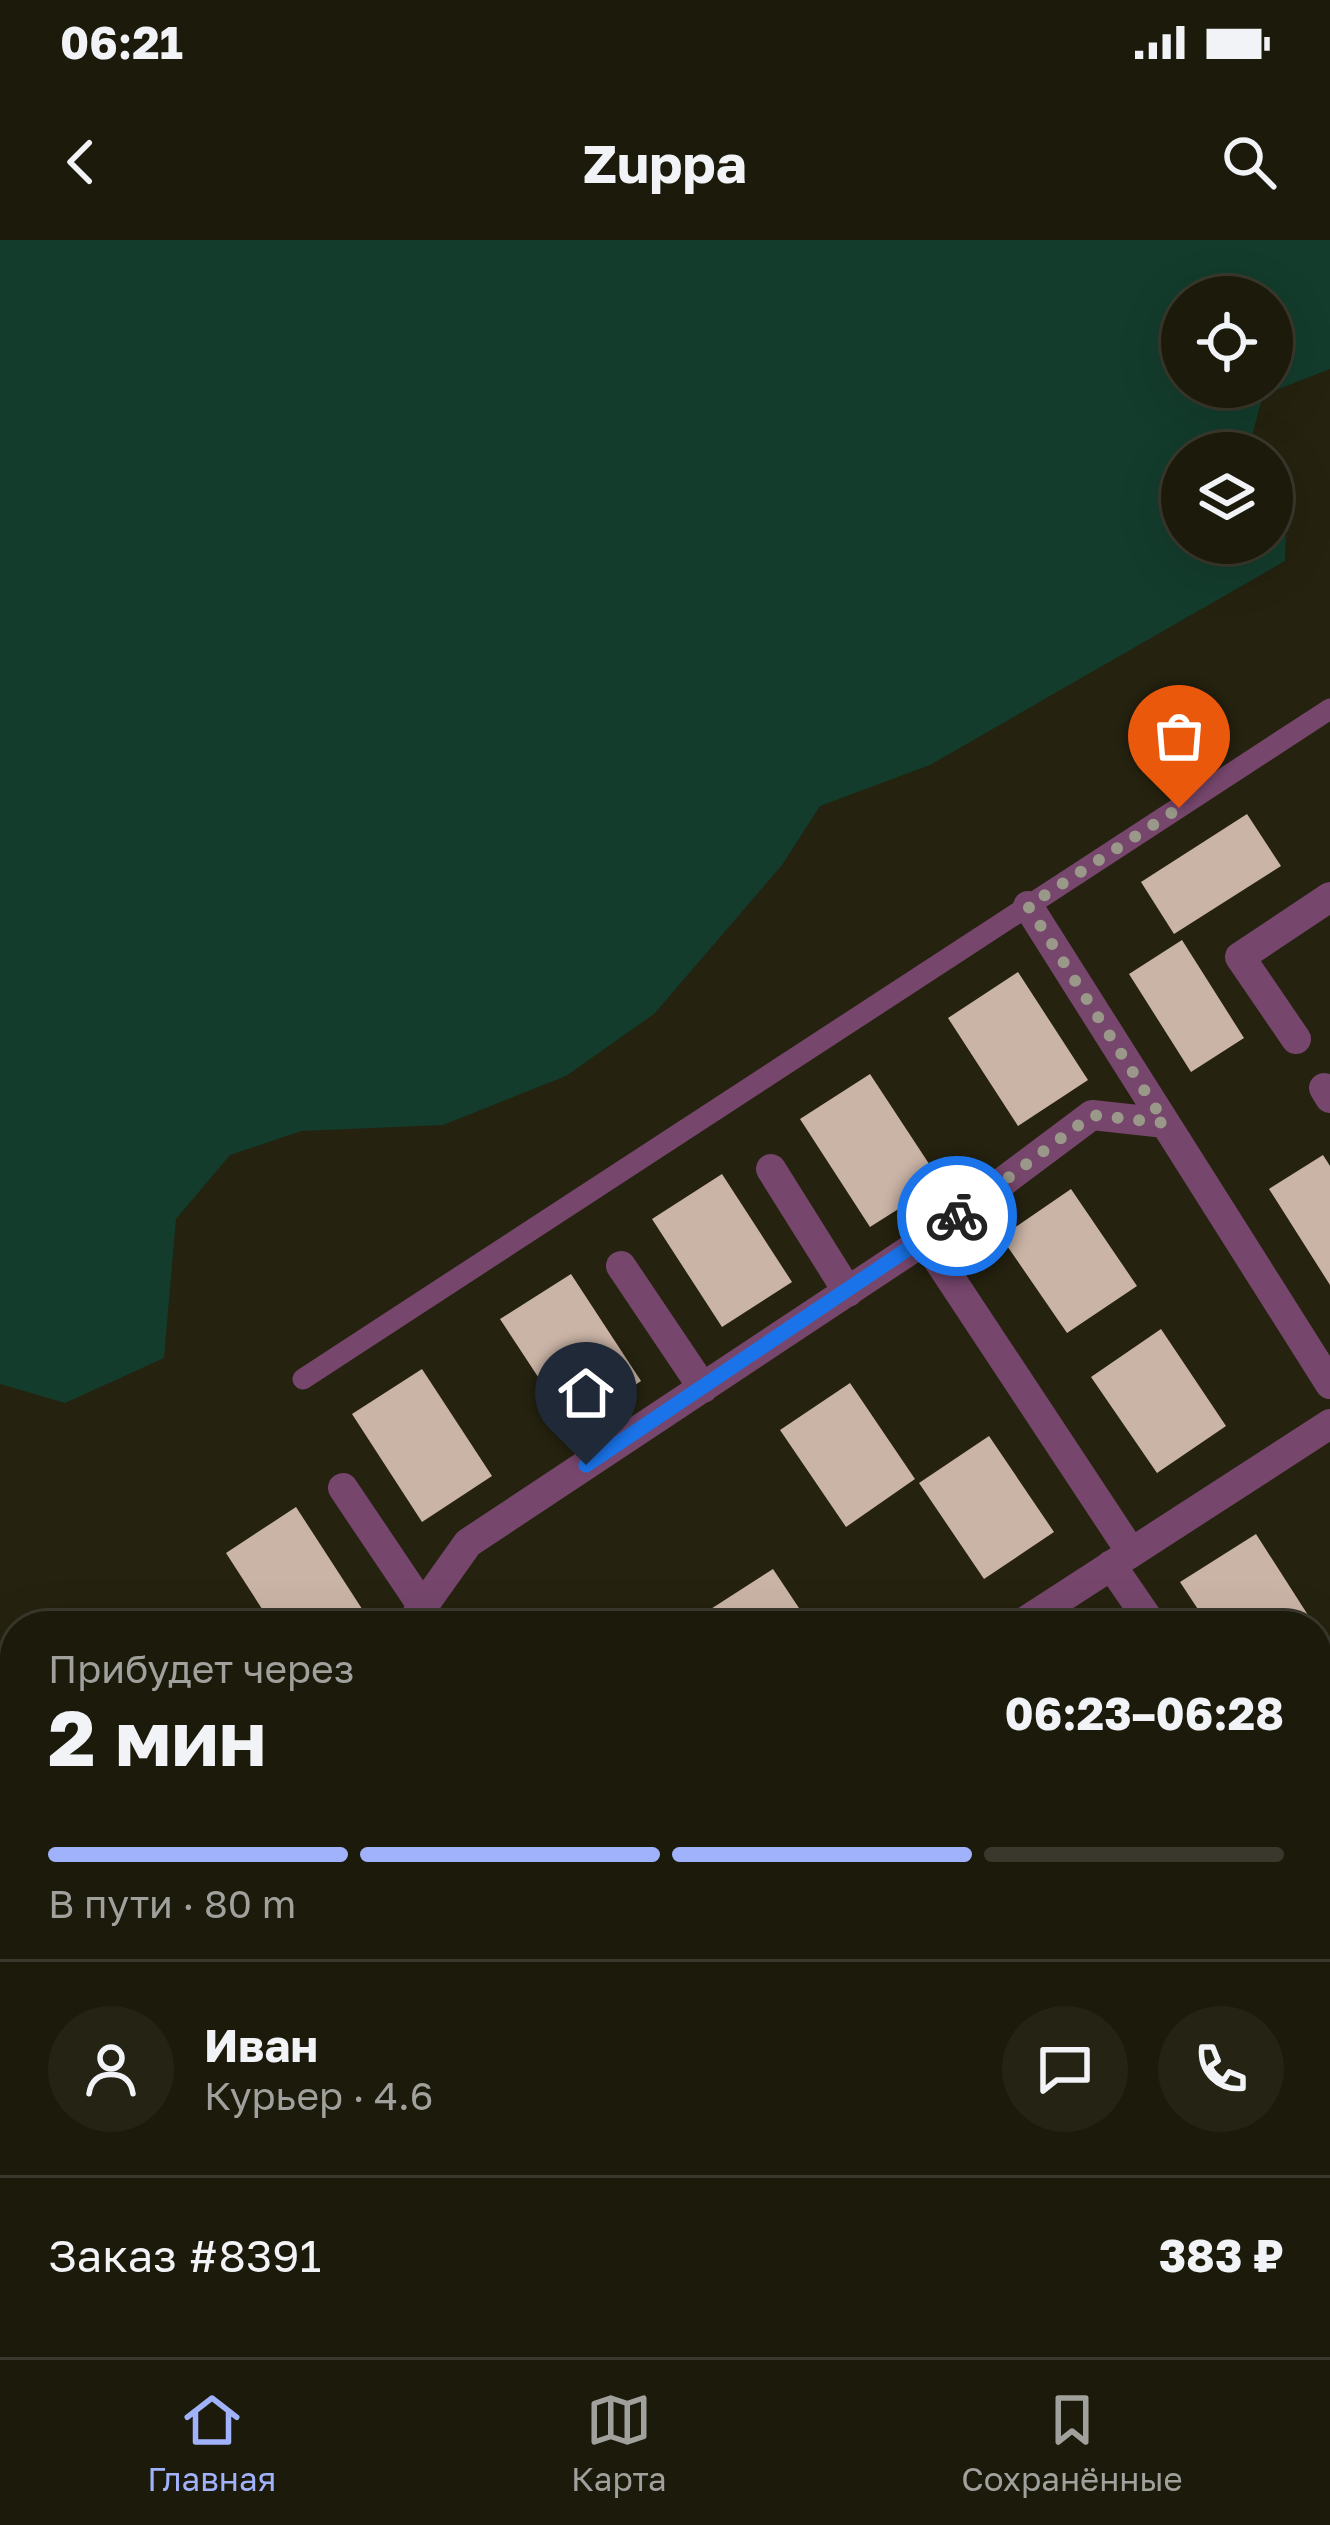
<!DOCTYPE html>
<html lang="ru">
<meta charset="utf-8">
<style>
body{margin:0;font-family:"Golos Text",sans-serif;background:#252314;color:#f1f3f6;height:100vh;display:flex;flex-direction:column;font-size:45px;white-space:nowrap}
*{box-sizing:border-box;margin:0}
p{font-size:39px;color:#a0a19d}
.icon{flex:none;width:66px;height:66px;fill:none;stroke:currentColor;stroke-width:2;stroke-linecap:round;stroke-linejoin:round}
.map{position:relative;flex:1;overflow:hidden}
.drawer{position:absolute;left:0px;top:1371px;width:1332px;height:747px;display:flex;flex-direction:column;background:#1c1a0b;border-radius:48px 48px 0 0;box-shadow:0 12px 48px #0002,0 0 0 3px #3a382c}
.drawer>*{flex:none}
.buttons{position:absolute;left:1161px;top:36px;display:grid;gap:24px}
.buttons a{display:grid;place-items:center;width:132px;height:132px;border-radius:50%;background:#1c1a0b;box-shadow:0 12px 48px #0002,0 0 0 3px #3a382c;font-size:60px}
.pin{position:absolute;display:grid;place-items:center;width:102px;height:102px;color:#fff;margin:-123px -51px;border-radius:50% 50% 50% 0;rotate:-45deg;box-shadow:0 0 12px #0007}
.pin .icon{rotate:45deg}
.courier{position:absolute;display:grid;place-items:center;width:120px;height:120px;margin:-60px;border:9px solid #1a73e8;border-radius:50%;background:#fff;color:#222;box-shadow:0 3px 15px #0007}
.head em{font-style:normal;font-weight:700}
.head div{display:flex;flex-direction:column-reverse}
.head{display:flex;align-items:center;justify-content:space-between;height:204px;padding:0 48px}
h1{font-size:78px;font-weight:700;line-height:90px}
.bar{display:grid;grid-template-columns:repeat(4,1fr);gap:18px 12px;align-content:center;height:144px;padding:0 48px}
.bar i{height:15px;border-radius:9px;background:#3a382c}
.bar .current{background:#a1b2fd}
.bar p{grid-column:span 4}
.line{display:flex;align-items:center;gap:30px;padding:0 48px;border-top:3px solid #3a382c}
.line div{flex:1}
.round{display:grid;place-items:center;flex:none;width:126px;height:126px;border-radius:63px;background:#252314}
.status{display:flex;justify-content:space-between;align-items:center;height:84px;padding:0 60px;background:#1c1a0b;direction:ltr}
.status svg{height:33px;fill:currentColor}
header{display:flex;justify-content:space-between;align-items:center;height:156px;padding:0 48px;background:#1c1a0b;font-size:54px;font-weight:700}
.tabs{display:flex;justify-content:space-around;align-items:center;height:168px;border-top:3px solid #3a382c;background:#1c1a0b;font-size:33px;color:#a0a19d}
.tabs a{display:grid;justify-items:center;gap:6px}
.tabs .current{color:#a1b2fd}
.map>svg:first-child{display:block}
.green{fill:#133c2c;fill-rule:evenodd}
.building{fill:#cab4a6}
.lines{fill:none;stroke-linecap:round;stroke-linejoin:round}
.service{stroke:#76466c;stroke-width:21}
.minor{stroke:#76466c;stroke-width:30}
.done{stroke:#9a9889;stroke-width:12;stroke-dasharray:0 21.6}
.route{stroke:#1a73e8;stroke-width:15}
</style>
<div class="status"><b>06:21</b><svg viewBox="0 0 49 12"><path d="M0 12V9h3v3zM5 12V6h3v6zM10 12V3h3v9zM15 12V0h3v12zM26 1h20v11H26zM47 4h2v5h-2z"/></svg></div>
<header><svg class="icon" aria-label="back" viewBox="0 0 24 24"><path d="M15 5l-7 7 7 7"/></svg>Zuppa<svg class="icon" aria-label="search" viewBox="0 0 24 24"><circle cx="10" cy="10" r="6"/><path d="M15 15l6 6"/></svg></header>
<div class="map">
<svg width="1330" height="2117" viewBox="0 0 1330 2117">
<rect width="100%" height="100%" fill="#25220f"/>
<path class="green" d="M 0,0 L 1330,0 L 1330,129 L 1263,155 L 1252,196 L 1259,213 L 1182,213 L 1182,303 L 1272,303 L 1272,249 L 1286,287 L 1285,321 L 930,525 L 820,566 L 782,625 L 654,774 L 566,836 L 443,885 L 301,891 L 230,915 L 176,979 L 164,1118 L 65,1163 L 0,1144 ZM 1182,57 L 1272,57 L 1272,147 L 1182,147 Z"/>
<path class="building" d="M 1247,574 L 1281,626 L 1174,694 L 1141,642 Z
M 1182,700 L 1244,798 L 1191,832 L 1129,734 Z
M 1018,732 L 1088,840 L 1018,886 L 948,778 Z
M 870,834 L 941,942 L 870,987 L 800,879 Z
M 1323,915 L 1330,926 L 1330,1045 L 1269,949 Z
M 722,934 L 792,1042 L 722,1087 L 652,979 Z
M 1071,949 L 1137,1046 L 1067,1093 L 1001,997 Z
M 571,1034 L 641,1141 L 571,1187 L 500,1079 Z
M 1161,1089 L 1226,1186 L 1157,1233 L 1091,1137 Z
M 422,1129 L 492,1236 L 422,1282 L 352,1174 Z
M 850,1143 L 915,1239 L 846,1287 L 780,1190 Z
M 989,1196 L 1054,1292 L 984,1339 L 919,1243 Z
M 296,1267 L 366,1375 L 349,1386 L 273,1386 L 226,1313 Z
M 1256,1294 L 1315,1386 L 1209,1386 L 1180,1342 Z
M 773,1329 L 811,1386 L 711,1386 L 703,1374 Z
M 1317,1388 L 1330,1409 L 1330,1482 L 1317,1490 Z
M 15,1558 L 15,1643 L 0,1620 L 0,1568 Z"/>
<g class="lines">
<path class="service" d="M 303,1139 L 1330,469"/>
<path class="minor" d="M 1028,666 L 1330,1144
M 1296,799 L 1240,717 L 1330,657
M 1324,848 L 1330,858
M 771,929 L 848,1052
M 925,1000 L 1131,1312
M 621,1026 L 703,1148
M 343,1248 L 423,1367
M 1111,1325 L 1153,1386
M 409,1386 L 468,1303 L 925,1000 L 1092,875 L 1165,883
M 1018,1386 L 1330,1184
M 0,1463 L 15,1455
M 1317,1570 L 1330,1562
M 0,1707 L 15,1734
M 0,1836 L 15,1844
M 333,2103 L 343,2117
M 473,2117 L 494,2103"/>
</g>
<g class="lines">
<path class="done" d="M 957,976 L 1092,875 L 1165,883 L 1028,666 L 1179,568"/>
<path class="route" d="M 586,1225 L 957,976"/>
</g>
</svg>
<div class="buttons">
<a><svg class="icon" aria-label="locate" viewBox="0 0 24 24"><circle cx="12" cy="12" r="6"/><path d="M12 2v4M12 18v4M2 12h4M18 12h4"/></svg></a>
<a><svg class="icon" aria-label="layers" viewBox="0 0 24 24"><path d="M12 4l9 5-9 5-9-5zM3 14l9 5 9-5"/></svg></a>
</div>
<div class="pin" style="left:1179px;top:568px;background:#ea580c"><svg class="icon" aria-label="bag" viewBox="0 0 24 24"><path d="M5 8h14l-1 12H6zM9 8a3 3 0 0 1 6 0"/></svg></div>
<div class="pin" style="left:586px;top:1225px;background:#1f2937"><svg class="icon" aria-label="home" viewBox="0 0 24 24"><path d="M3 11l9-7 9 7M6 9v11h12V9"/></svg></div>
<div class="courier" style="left:957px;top:976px"><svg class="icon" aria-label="bike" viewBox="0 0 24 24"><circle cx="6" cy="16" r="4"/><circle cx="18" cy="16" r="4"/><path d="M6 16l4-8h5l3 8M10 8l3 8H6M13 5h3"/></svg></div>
<section class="drawer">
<div class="head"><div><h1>2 мин</h1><p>Прибудет через</p></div><em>06:23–06:28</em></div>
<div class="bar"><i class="current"></i><i class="current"></i><i class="current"></i><i></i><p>В пути · 80 m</p></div>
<div class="line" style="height:216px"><a class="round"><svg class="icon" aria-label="person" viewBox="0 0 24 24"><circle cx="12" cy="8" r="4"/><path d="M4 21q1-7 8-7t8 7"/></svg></a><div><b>Иван</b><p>Курьер · 4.6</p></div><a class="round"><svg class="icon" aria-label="chat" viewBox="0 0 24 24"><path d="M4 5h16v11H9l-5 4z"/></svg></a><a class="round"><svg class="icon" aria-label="phone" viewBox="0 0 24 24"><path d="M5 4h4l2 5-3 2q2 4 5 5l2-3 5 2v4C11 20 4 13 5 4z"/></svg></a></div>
<div class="line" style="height:156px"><div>Заказ #8391</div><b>383 ₽</b></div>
</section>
</div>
<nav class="tabs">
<a class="current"><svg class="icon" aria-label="home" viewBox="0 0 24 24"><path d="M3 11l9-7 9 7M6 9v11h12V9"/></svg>Главная</a>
<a><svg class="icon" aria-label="map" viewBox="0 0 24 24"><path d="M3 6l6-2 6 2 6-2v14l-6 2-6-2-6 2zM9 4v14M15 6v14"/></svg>Карта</a>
<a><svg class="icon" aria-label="saved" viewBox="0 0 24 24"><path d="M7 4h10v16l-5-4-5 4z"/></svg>Сохранённые</a>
</nav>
